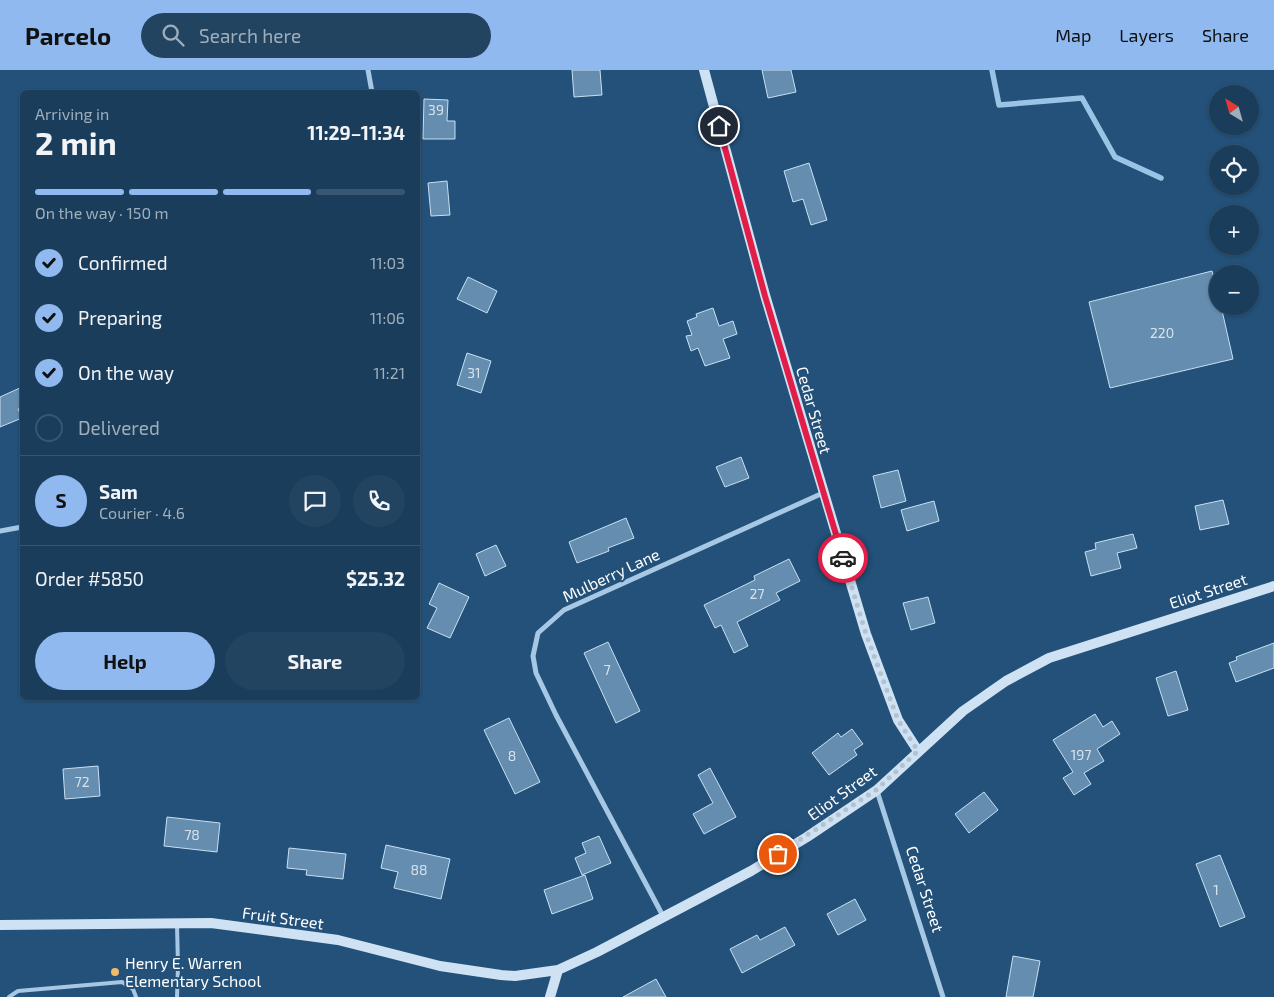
<!DOCTYPE html>
<meta charset="utf-8">
<style>
body{margin:0;font-family:"Exo 2",sans-serif;background:#234461;color:#f1f3f6;height:100vh;display:flex;flex-direction:column;font-size:19px;white-space:nowrap}
*{box-sizing:border-box;margin:0}
p{font-size:16px;color:#9faebb}
.icon{flex:none;width:28px;height:28px;fill:none;stroke:currentColor;stroke-width:2;stroke-linecap:round;stroke-linejoin:round}
.map{position:relative;flex:1;overflow:hidden}
.side{position:absolute;left:20px;top:20px;width:400px;height:610px;display:flex;flex-direction:column;background:#1a3d5b;border-radius:8px;box-shadow:0 1px 4px #0004,0 0 0 1px #385671}
.side>*{flex:none}
.needle{width:32px;rotate:323deg}
.controls{position:absolute;left:1209px;top:15px;display:grid;gap:10px}
.controls a{display:grid;place-items:center;width:50px;height:50px;border-radius:50%;background:#1a3d5b;box-shadow:0 1px 4px #0004,0 0 0 1px #385671;font-size:25px}
.pin{position:absolute;display:grid;place-items:center;width:42px;height:42px;color:#fff;margin:-21px;border:2px solid #fff;border-radius:50%;box-shadow:0 1px 5px #0007}
.courier{position:absolute;display:grid;place-items:center;width:50px;height:50px;margin:-25px;border:4px solid #e11d48;border-radius:50%;background:#fff;color:#222;box-shadow:0 1px 6px #0007}
.head em{font-style:normal;font-weight:700}
.head div{display:flex;flex-direction:column-reverse}
.head{display:flex;align-items:center;justify-content:space-between;height:85px;padding:0 15px}
h1{font-size:32px;font-weight:700;line-height:38px}
.bar{display:grid;grid-template-columns:repeat(4,1fr);gap:8px 5px;align-content:center;height:60px;padding:0 15px}
.bar i{height:6px;border-radius:4px;background:#385671}
.bar .on{background:#90b9f0}
.bar p{grid-column:span 4}
.line{display:flex;align-items:center;gap:12px;padding:0 15px;border-top:1px solid #385671}
.line div{flex:1}
.round{display:grid;place-items:center;flex:none;width:52px;height:52px;border-radius:26px;background:#234461}
ol{padding:0 15px;list-style:none}
li{display:flex;align-items:center;gap:15px;height:55px}
li p{margin-inline-start:auto}
li .icon{padding:5px;border-radius:50%;background:#90b9f0;color:#111;stroke-width:4}
li:last-child{color:#9faebb}
li i{width:28px;height:28px;border:2px solid #385671;border-radius:50%}
.button{display:flex;gap:10px;margin-top:auto;padding:10px 15px}
.button a{flex:1;height:58px;border-radius:30px;background:#90b9f0;color:#111;font-size:20px;font-weight:700;line-height:58px;text-align:center}
.button a+a{background:#234461;color:#f1f3f6}
header{display:flex;align-items:center;gap:30px;box-sizing:border-box;height:70px;padding:0 25px;background:#90b9f0;color:#111}
header strong{font-size:24px}
nav{display:flex;gap:28px;margin-inline-start:auto;font-size:18px}
.search{width:350px;height:45px;background:#234461;display:flex;align-items:center;gap:12px;box-sizing:border-box;padding:0 18px;border-radius:28px;color:#9faebb;font-size:19px}
.map>svg:first-child{display:block}
.lines{fill:none;stroke-linecap:round;stroke-linejoin:round}
.stream{stroke:#9ac4e5;stroke-width:5.5}
.building{fill:#648daf;stroke:#c8e0f3}
.lane{stroke:#a6c8e4;stroke-width:4}
.street{stroke:#a6c8e4;stroke-width:5}
.secondary{stroke:#cfe2f4;stroke-width:10}
.done{stroke:#b2c2d0;stroke-width:5;stroke-dasharray:0 9}
.route{stroke:#e11d48;stroke-width:6}
.poi-dot{fill:#efbb69;stroke:#235179;stroke-width:2}
.labels{text-anchor:middle;stroke-width:4;stroke-linejoin:round;paint-order:stroke}
.number-label{font-size:14px;fill:#d8e2eb}
.street-label{font-size:16px;fill:#fff;stroke:#235179}
.poi-label{font-size:16px;fill:#fff;stroke:#235179;text-anchor:start}
</style>
<header>
<strong>Parcelo</strong>
<div class="search"><svg class="icon" aria-label="search" viewBox="0 0 24 24"><circle cx="10" cy="10" r="6"/><path d="M15 15l6 6"/></svg>Search here</div>
<nav><a>Map</a><a>Layers</a><a>Share</a></nav>
</header>
<div class="map">
<svg width="1274" height="927" viewBox="0 0 1274 927">
<rect width="100%" height="100%" fill="#235179"/>
<g class="lines">
<path class="stream" d="M 992,0 L 999,35 L 1082,28 L 1115,87 L 1161,108"/>
</g>
<path class="building" d="M 572,0 L 600,0 L 602,25 L 574,27 Z
M 762,0 L 791,0 L 796,22 L 768,28 Z
M 424,29 L 448,30 L 447,51 L 455,51 L 455,69 L 423,69 Z
M 809,93 L 827,150 L 811,155 L 803,129 L 793,132 L 784,101 Z
M 447,111 L 450,145 L 431,146 L 428,113 Z
M 1212,201 L 1218,223 L 1218,236 L 1221,236 L 1233,289 L 1110,318 L 1089,232 Z
M 468,207 L 497,221 L 487,243 L 457,229 Z
M 713,238 L 719,256 L 733,251 L 737,264 L 723,269 L 730,288 L 705,296 L 698,278 L 691,281 L 686,266 L 692,265 L 687,251 L 697,247 L 696,244 Z
M 467,283 L 491,291 L 481,323 L 457,315 Z
M 22,317 L 22,337 L 18,339 L 22,348 L 0,357 L 0,327 Z
M 741,387 L 749,408 L 725,417 L 716,397 Z
M 898,400 L 906,431 L 881,438 L 873,406 Z
M 1223,430 L 1229,454 L 1200,460 L 1195,436 Z
M 934,431 L 939,451 L 907,461 L 901,440 Z
M 626,448 L 634,468 L 608,478 L 609,481 L 577,493 L 569,472 Z
M 1133,464 L 1137,478 L 1117,483 L 1121,498 L 1091,506 L 1085,482 L 1096,479 L 1095,473 Z
M 496,475 L 506,496 L 485,506 L 476,484 Z
M 789,489 L 800,511 L 776,523 L 780,530 L 737,552 L 748,576 L 734,583 L 721,555 L 715,558 L 704,535 L 755,510 L 754,506 Z
M 439,513 L 469,527 L 450,568 L 427,558 L 437,538 L 429,534 Z
M 928,527 L 935,553 L 911,560 L 903,533 Z
M 608,572 L 640,641 L 616,653 L 584,583 Z
M 1274,573 L 1274,598 L 1236,612 L 1229,593 L 1237,590 L 1236,587 Z
M 1176,601 L 1188,640 L 1168,646 L 1156,608 Z
M 1095,644 L 1103,657 L 1112,651 L 1120,664 L 1097,679 L 1104,691 L 1084,703 L 1091,714 L 1074,725 L 1063,708 L 1073,702 L 1053,670 Z
M 509,648 L 540,712 L 515,724 L 484,660 Z
M 852,659 L 863,674 L 854,680 L 857,685 L 829,705 L 812,683 L 838,663 L 841,667 Z
M 98,696 L 100,726 L 65,729 L 63,699 Z
M 710,698 L 736,747 L 704,764 L 693,744 L 713,733 L 698,705 Z
M 984,722 L 998,740 L 969,763 L 955,744 Z
M 167,747 L 220,753 L 217,782 L 164,776 Z
M 599,766 L 611,793 L 582,805 L 575,788 L 586,783 L 582,773 Z
M 386,775 L 450,789 L 441,829 L 394,818 L 398,802 L 381,798 Z
M 289,778 L 346,784 L 343,809 L 306,805 L 307,800 L 287,798 Z
M 1220,785 L 1245,847 L 1220,857 L 1196,794 Z
M 585,805 L 593,829 L 552,844 L 544,820 Z
M 855,829 L 866,850 L 838,865 L 827,844 Z
M 785,857 L 795,875 L 742,903 L 730,879 L 757,865 L 760,870 Z
M 1013,886 L 1040,891 L 1033,927 L 1006,927 Z
M 656,909 L 666,927 L 623,927 Z"/>
<g class="lines">
<path class="lane" d="M 9,927 L 18,921 L 122,912 L 133,919 L 136,927
M 177,927 L 178,896 L 177,855"/>
<path class="street" d="M 368,0 L 372,22
M 0,461 L 22,457
M 877,721 L 943,927
M 663,846 L 556,645 L 536,603 L 533,586 L 538,563 L 564,540 L 823,423"/>
<path class="secondary" d="M 704,0 L 765,225 L 866,564 L 898,650 L 918,681
M 0,855 L 211,853 L 338,870 L 440,896 L 501,905 L 515,906 L 558,900 L 597,882 L 751,801 L 807,767 L 877,720 L 963,641 L 1006,611 L 1049,588 L 1274,516
M 550,927 L 558,900"/>
</g>
<g class="lines">
<path class="done" d="M 778,784 L 876,720 L 918,681 L 898,650 L 866,564 L 843,488"/>
<path class="route" d="M 719,56 L 765,226 L 843,488"/>
</g>
<circle class="poi-dot" cx="115" cy="902" r="5"/>
<g class="labels">
<g class="number-label">
<text x="436" y="45">39</text>
<text x="1162" y="268">220</text>
<text x="474" y="308">31</text>
<text x="757" y="529">27</text>
<text x="607" y="605">7</text>
<text x="1081" y="690">197</text>
<text x="512" y="691">8</text>
<text x="82" y="717">72</text>
<text x="192" y="770">78</text>
<text x="419" y="805">88</text>
<text x="1216" y="825">1</text>
</g>
<g class="street-label">
<text transform="translate(814 340) rotate(74)" y="6">Cedar Street</text>
<text transform="translate(611 505) rotate(-25)" y="6">Mulberry Lane</text>
<text transform="translate(1208 521) rotate(-18)" y="6">Eliot Street</text>
<text transform="translate(842 723) rotate(-36)" y="6">Eliot Street</text>
<text transform="translate(925 819) rotate(72)" y="6">Cedar Street</text>
<text transform="translate(283 848) rotate(8)" y="6">Fruit Street</text>
</g>
<g class="poi-label">
<text x="125" y="899">Henry E. Warren<tspan x="125" dy="18">Elementary School</tspan></text>
</g>
</g>
</svg>
<div class="controls">
<a><svg class="needle" viewBox="-14 -14 28 28"><path d="M0-13l5 13h-10z" fill="#e53935"/><path d="M0 13l5-13h-10z" fill="#9faebb"/></svg></a>
<a><svg class="icon" aria-label="locate" viewBox="0 0 24 24"><circle cx="12" cy="12" r="6"/><path d="M12 2v4M12 18v4M2 12h4M18 12h4"/></svg></a>
<a>+</a>
<a>−</a>
</div>
<div class="pin" style="left:778px;top:784px;background:#ea580c"><svg class="icon" aria-label="bag" viewBox="0 0 24 24"><path d="M5 8h14l-1 12H6zM9 8a3 3 0 0 1 6 0"/></svg></div>
<div class="pin" style="left:719px;top:56px;background:#1f2937"><svg class="icon" aria-label="home" viewBox="0 0 24 24"><path d="M3 11l9-7 9 7M6 9v11h12V9"/></svg></div>
<div class="courier" style="left:843px;top:488px"><svg class="icon" aria-label="car" viewBox="0 0 24 24"><path d="M5 17H2v-5l4-1 3-4h7l3 4 3 1v5h-3M9 17h6M6 11h13"/><circle cx="7" cy="17" r="2"/><circle cx="17" cy="17" r="2"/></svg></div>
<section class="side">
<div class="head"><div><h1>2 min</h1><p>Arriving in</p></div><em>11:29–11:34</em></div>
<div class="bar"><i class="on"></i><i class="on"></i><i class="on"></i><i></i><p>On the way · 150 m</p></div>
<ol>
<li><svg class="icon" aria-label="check" viewBox="0 0 24 24"><path d="M5 12l5 5 9-10"/></svg>Confirmed<p>11:03</p></li>
<li><svg class="icon" aria-label="check" viewBox="0 0 24 24"><path d="M5 12l5 5 9-10"/></svg>Preparing<p>11:06</p></li>
<li><svg class="icon" aria-label="check" viewBox="0 0 24 24"><path d="M5 12l5 5 9-10"/></svg>On the way<p>11:21</p></li>
<li><i></i>Delivered</li>
</ol>
<div class="line" style="height:90px"><b class="round" style="background:#90b9f0;color:#111">S</b><div><b>Sam</b><p>Courier · 4.6</p></div><a class="round"><svg class="icon" aria-label="chat" viewBox="0 0 24 24"><path d="M4 5h16v11H9l-5 4z"/></svg></a><a class="round"><svg class="icon" aria-label="phone" viewBox="0 0 24 24"><path d="M5 4h4l2 5-3 2q2 4 5 5l2-3 5 2v4C11 20 4 13 5 4z"/></svg></a></div>
<div class="line" style="height:65px"><div>Order #5850</div><b>$25.32</b></div>
<div class="button"><a>Help</a><a>Share</a></div>
</section>
</div>
